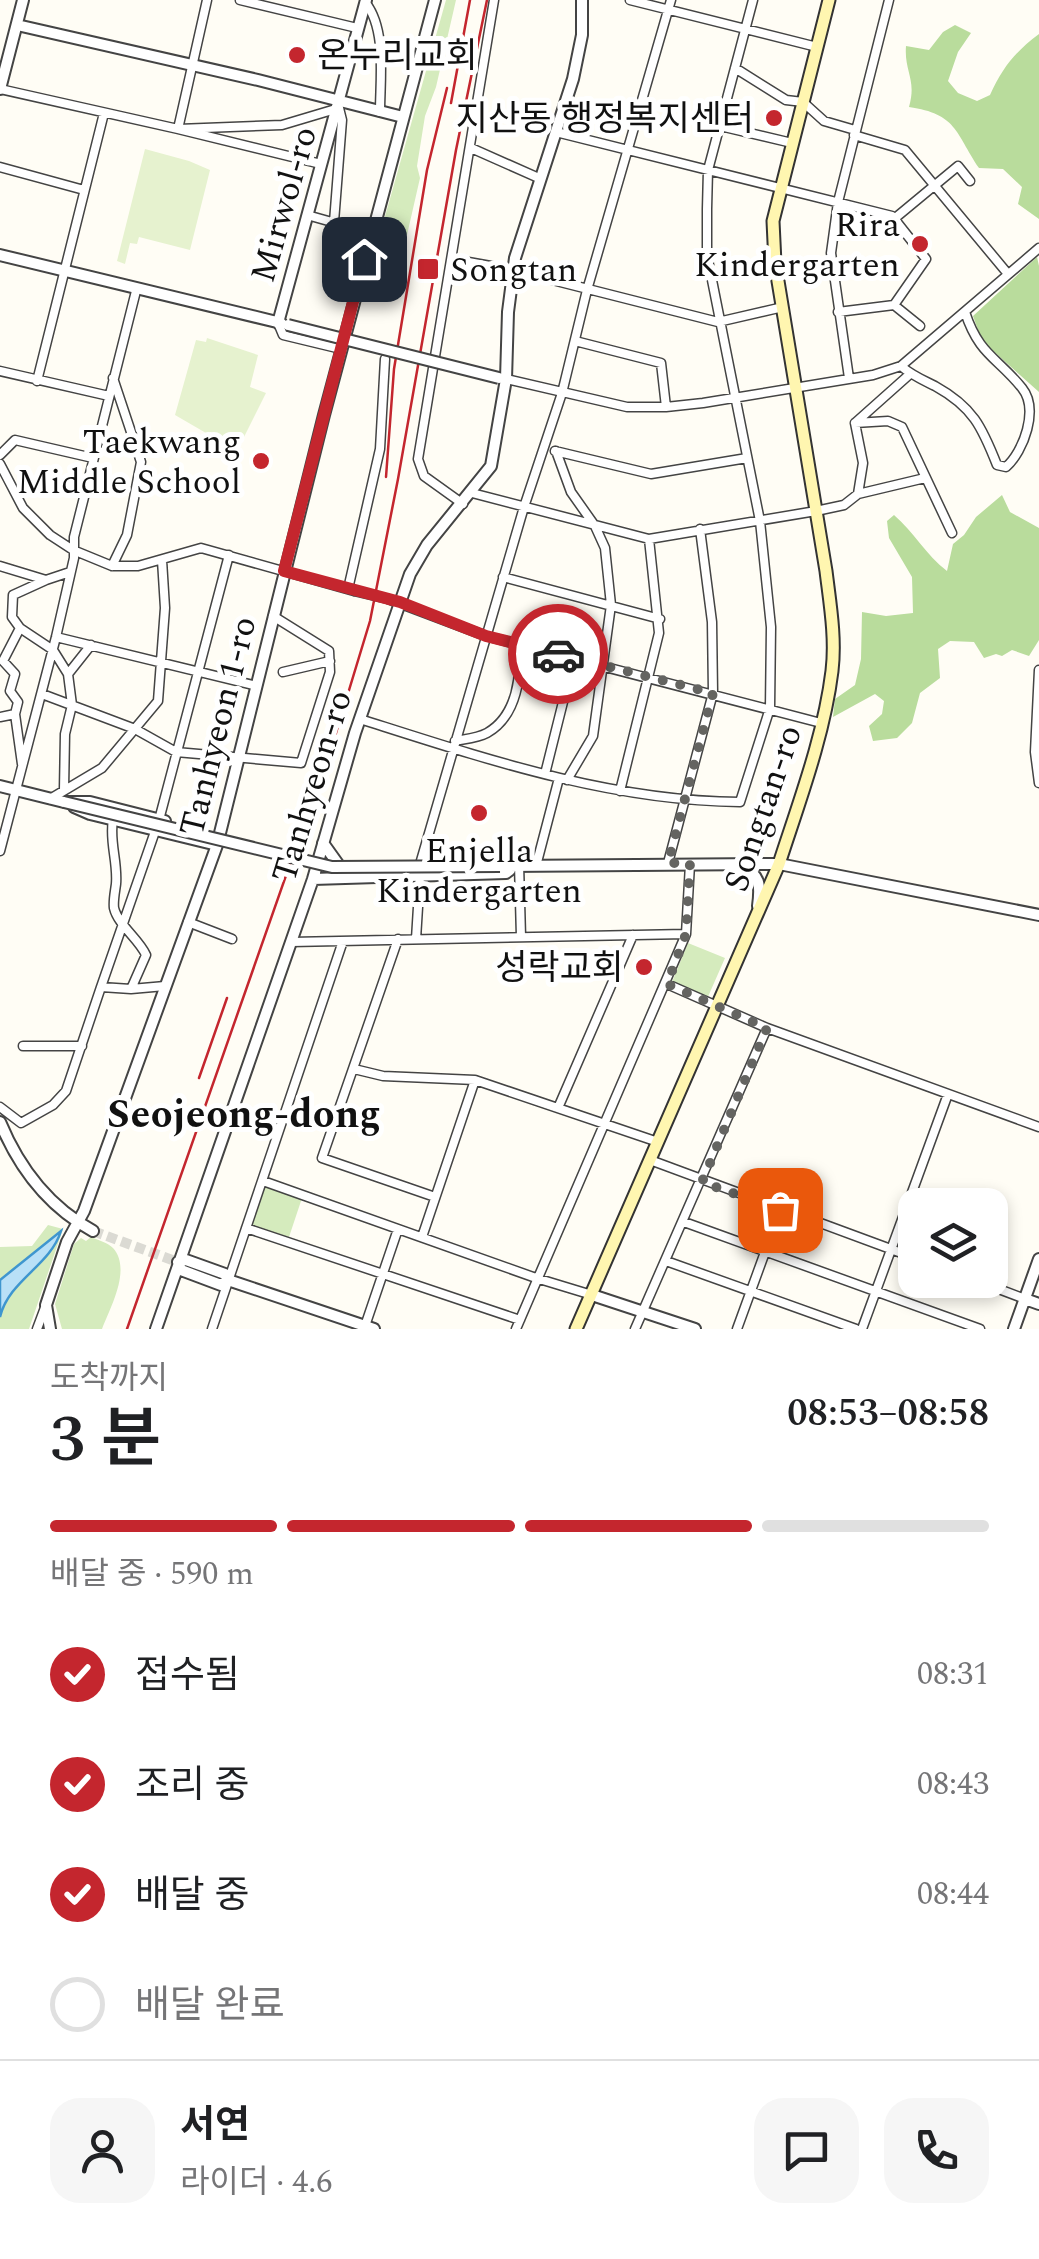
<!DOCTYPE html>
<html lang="ko">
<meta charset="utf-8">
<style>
body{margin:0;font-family:Spectral,"Noto Sans KR",serif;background:#f6f6f6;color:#202124;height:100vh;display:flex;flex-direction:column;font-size:38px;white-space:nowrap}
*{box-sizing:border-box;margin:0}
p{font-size:32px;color:#757577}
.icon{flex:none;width:55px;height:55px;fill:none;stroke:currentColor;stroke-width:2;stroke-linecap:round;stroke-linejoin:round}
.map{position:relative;height:1329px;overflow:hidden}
.side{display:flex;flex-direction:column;background:#fff;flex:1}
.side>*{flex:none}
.tools{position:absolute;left:898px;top:1188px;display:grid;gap:20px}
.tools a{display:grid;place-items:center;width:110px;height:110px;border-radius:20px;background:#fff;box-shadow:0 5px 15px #0003;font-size:50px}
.pin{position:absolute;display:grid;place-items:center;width:85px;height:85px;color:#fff;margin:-42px;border-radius:20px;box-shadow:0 5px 15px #0006}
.courier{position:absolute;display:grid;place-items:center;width:100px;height:100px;margin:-50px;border:8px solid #c4262e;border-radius:50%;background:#fff;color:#222;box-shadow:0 2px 12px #0007}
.overview em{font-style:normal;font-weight:600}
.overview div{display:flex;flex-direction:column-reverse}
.overview{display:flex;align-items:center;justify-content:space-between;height:170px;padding:0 50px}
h1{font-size:65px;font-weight:600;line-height:75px}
.bar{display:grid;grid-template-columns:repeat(4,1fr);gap:15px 10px;align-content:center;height:120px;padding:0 50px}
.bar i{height:12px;border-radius:8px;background:#e0e0e0}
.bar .active{background:#c4262e}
.bar p{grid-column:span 4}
.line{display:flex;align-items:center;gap:25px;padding:0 50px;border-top:2px solid #e0e0e0}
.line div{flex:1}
.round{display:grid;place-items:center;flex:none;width:105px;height:105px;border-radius:30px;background:#f6f6f6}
ol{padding:0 50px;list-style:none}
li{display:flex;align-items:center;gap:30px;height:110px}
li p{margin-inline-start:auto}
li .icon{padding:10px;border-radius:50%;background:#c4262e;color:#fff;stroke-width:4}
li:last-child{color:#757577}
li i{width:55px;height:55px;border:5px solid #e0e0e0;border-radius:50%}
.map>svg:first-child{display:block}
.green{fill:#d5ebbd}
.forest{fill:#b9dc9c}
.pitch{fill:#e6f2cf}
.water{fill:#b9e0f7;stroke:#3f96cf;stroke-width:2.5}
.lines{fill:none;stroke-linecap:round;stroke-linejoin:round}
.tertiary-tunnel{stroke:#dbdad3;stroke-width:10;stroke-dasharray:10 5;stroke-linecap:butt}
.minor-casing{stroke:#444;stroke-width:11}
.tertiary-casing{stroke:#444;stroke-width:14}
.secondary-casing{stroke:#333;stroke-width:15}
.minor{stroke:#fff;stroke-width:8}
.tertiary{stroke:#fff;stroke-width:10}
.secondary{stroke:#fff6b0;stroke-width:11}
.rail{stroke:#c4262e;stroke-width:2.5}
.minor-bridge-casing{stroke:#444;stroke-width:11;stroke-linecap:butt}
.tertiary-bridge-casing{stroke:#444;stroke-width:14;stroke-linecap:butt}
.minor-bridge{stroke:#fff;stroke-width:8}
.tertiary-bridge{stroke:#fff;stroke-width:10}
.done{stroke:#646461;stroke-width:10;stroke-dasharray:0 18}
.route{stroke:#c4262e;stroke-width:12}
.poi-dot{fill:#c4262e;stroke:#fff;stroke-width:4}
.labels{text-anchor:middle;stroke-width:10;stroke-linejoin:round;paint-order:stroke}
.poi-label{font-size:35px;fill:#111;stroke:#fff;text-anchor:end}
.street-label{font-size:35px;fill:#111;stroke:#fff}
.quarter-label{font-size:40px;font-weight:bold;fill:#111;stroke:#fff}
</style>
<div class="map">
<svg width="1039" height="1329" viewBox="0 0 1039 1329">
<rect width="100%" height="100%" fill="#fffdf5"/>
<path class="green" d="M 446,0 L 456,0 L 436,87 L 425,116 L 417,166 L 420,178 L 407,235 L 389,232 L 389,222 L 384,220 Z
M 688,943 L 725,958 L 707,999 L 672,982 Z
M 265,1185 L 302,1198 L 289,1237 L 251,1225 Z
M 48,1225 L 63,1229 L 29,1329 L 0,1329 L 0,1247 L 32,1246 Z
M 91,1237 C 98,1240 108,1243 113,1248 C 132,1269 110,1308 102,1329 L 62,1329 L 55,1304 L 74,1244 L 81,1238 L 86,1241 Z"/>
<path class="forest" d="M 955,25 L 971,33 L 958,52 L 948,81 L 958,93 L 977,101 L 990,95 C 1003,67 1015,52 1039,34 L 1039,219 L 1018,204 L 1022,187 L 1003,169 L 979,168 C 955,132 957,114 909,107 C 917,79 904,72 906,46 L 929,50 L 943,32 Z
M 1037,257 L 1039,266 L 1039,392 L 982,341 L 973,316 Z
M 1002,495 L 1010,512 L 1039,528 L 1039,640 L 1029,656 L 1012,650 L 1002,656 L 996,654 L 984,658 L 974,642 L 950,641 L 938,649 L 940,678 L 920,693 L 912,723 L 897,738 L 873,741 L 869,726 L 882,714 L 884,701 L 875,694 L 833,717 L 835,699 L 855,685 L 861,659 L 862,612 L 886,616 L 913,613 L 912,577 L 889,538 L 887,521 L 894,515 C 914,532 926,555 947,571 L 953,544 L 964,535 L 976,517 Z"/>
<path class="pitch" d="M 145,149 L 189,161 L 210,170 L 190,250 L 139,237 L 137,244 L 130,243 L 125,264 L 117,261 Z
M 207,338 L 258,355 L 250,387 L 266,393 L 237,451 L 175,415 L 196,340 L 206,342 Z"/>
<path class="water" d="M 61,1231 C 50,1266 9,1280 0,1317 L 0,1280 Z"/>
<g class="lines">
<path class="tertiary-tunnel" d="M 93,1231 L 186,1265"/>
<g class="minor-casing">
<path id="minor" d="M 207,0 L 178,129 L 321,164
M 240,0 L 357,28
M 630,0 L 817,47
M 365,2 C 387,29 380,79 380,112
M 735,68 L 786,100 L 803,102 L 824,121 L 855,130
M 0,89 L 178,129 L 282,125 L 339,108 L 342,120 L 334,222 L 358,286
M 720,126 L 792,143
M 556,132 L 892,216 L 926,259 L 894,305 L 838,312
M 854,135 L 905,150 L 1008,274
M 471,148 L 541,179
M 0,167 L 84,190
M 307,215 L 371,233
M 894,219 L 958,166 L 970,181
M 452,259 L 513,270 L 718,322 L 783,307
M 894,305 L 920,326
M 278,323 L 283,335 L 341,349
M 575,341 L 661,363 L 666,407
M 901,366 C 911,375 923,380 935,386 C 973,407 982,427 997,465 L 1006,467 C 1024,451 1039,409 1022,388 C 997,357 979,355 965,312
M 0,371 L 109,396
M 849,378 L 831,253 L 838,202 L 889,0
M 506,379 L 627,407 L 666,407 L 703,403 L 873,375 L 901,366 L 1039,248
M 37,381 L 104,113
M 855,423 L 910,374
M 555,451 L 651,474 L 747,458
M 556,451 L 571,492 L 595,526 L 605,548 L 611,605 L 593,736 L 567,780
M 0,455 L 15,440 L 93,458
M 0,464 L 23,508 L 50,535 L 73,550 L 112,566 L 138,566 L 201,548 L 354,591
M 472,493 L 649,539 L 816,511 L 844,505 L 858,494 L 863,463 L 855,423 L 888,421 L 902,427 L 952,533
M 858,494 L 925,478
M 463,504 L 424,476 L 418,459 L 494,0
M 0,566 L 46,580 L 70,572
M 112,566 L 127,535 L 141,462 L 113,378
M 503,577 L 660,619
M 348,589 L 380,449 L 385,359
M 388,599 L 486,636 L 821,723
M 20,628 L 12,617 L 13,595 L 46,580
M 56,637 L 257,686
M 1039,670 L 1035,752 L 1039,783
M 283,672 L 330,661
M 42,694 L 135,729 L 176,752 L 301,763 L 330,672 L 329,651 L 273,616
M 15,714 L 22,764
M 0,717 L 15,714 L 18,702 L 10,691 L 15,674 L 3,661 L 20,628 L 53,650 L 68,674
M 360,719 C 483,758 609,801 740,802 L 770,708 L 771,627 L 760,521 L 707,255 L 707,209 L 708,170 L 753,0
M 455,741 C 465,739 478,738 487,733 C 517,716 523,674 517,644
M 545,774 L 574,658
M 64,790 L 65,734 L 72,705 L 68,674 L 91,645
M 620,791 L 659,633 L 649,539
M 50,799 L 102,768 L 158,701 L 165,608 L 162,560
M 0,851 L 56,637 L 74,558 L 74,537 L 136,291
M 668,863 L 713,693 L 712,622 L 700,529
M 420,864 L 524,507 L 562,393 L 587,290 L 671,0
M 519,864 L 521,937
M 536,866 L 559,778
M 188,922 L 232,939
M 398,939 L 322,1158 L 435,1197
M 416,939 L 420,875
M 291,942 L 686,934
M 667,984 L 767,1028 L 1039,1127
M 101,987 L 159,820 L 229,555
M 131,989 L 165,986
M 23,1046 L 82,1046
M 354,1069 L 383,1076 L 475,1080 L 658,1142
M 0,1107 L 21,1123 L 53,1105 L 66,1091 L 101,987 L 131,989 L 146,955 C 139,939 118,925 114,908 C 113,901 115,892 116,884 C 118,862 109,841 113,820
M 558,1108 L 633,935
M 650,1160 L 915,1258
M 263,1181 L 536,1278 L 592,1295
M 684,1222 L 980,1329
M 246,1228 L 520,1320
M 422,1237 L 475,1080
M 666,1261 L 856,1329
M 975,1280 L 1025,1299
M 37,1329 L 46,1305
M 212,1329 L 343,941
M 364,1329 L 398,1229
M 516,1329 L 686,934 L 690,864
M 635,1329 L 767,1028
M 737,1329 L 780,1211
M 862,1329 L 948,1094"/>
</g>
<g class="tertiary-casing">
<path id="tertiary" d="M 17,25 L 258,80 L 403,117
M 0,89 L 23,0
M 0,255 L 281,323
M 278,323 L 366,0
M 0,786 L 64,802 L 90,802 L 165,821
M 74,807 L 90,814 L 217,845
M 323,843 L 338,864
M 741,864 C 760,876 761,884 758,906
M 500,866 L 779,864 L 1039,915
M 313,879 L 506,873 L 510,870
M 0,1122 C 19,1168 49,1207 93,1231
M 178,1262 L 186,1260 L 225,1274 L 228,1280 L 374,1329
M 178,1262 L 181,1270 L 221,1285 L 228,1280
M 592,1295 L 695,1329
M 1025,1299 L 1039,1304
M 50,1329 L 46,1305 L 67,1242 L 84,1211 L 217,845 L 324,415 L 435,0
M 156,1329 L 313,879 L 355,733 L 410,574 L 427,545 L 491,466 L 506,379 L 508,312 L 515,258 L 573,79 L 582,35 L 582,0
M 1014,1329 L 1039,1259"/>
</g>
<g class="secondary-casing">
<path id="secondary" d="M 576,1329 L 779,864 C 799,802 824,736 832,671 C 836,638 830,604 826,571 L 775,263 L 773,221 L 829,0"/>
</g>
<use href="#minor" class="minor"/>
<use href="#tertiary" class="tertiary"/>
<use href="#secondary" class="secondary"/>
<path class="rail" d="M 451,103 L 470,0
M 386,477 L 394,369 L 427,170 L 447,88
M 199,1078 L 227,998
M 127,1329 L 336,733 L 370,621 L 398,479 L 456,150 L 487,0"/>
<g class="minor-bridge-casing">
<path id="minor-bridge" d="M 354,591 L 388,599"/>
</g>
<g class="tertiary-bridge-casing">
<path id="tertiary-bridge" d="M 288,325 L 499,378
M 64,802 L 332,867 L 500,866"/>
</g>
<use href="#minor-bridge" class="minor-bridge"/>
<use href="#tertiary-bridge" class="tertiary-bridge"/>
</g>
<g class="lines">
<path class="done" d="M 558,654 L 713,693 L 668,863 L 690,863 L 686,934 L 667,984 L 767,1028 L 702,1182 L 780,1210"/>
<path class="route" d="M 364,259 L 284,571 L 400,602 L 486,636 L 558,654"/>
</g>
<g class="poi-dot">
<circle cx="297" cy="55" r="10"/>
<circle cx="774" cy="118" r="10"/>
<circle cx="920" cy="244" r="10"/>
<rect x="416" y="257" width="24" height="24" rx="5"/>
<circle cx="261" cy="461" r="10"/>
<circle cx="479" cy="813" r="10"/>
<circle cx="644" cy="967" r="10"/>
</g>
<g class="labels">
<g class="poi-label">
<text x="317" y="67" text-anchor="start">온누리교회</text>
<text x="754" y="130">지산동 행정복지센터</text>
<text x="900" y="236">Rira<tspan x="900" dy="40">Kindergarten</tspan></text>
<text x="450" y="281" text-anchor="start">Songtan</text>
<text x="241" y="453">Taekwang<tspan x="241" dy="40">Middle School</tspan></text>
<text x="479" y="862" text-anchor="middle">Enjella<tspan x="479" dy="40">Kindergarten</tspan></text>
<text x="624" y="979">성락교회</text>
</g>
<g class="street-label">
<text transform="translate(283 204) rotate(-74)" y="12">Mirwol-ro</text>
<text transform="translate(217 726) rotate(-76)" y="12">Tanhyeon 1-ro</text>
<text transform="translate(311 786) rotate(-73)" y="12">Tanhyeon-ro</text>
<text transform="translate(762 808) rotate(-71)" y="12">Songtan-ro</text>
</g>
<g class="quarter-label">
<text x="244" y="1127">Seojeong-dong</text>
</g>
</g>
</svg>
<div class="tools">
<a><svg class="icon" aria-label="layers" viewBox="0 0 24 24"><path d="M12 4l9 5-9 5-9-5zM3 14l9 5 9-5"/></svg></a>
</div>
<div class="pin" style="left:780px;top:1210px;background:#ea580c"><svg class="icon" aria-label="bag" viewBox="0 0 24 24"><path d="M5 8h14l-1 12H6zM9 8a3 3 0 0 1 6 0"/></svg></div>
<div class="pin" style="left:364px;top:259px;background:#1f2937"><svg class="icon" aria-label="home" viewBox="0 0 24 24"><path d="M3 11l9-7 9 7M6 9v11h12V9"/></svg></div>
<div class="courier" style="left:558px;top:654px"><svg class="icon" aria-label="car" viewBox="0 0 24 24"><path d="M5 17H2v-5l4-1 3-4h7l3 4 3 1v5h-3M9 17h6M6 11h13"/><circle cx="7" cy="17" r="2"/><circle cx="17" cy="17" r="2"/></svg></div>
</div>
<section class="side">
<div class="overview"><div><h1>3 분</h1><p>도착까지</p></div><em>08:53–08:58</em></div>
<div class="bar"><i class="active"></i><i class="active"></i><i class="active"></i><i></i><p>배달 중 · 590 m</p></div>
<ol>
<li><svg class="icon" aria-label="check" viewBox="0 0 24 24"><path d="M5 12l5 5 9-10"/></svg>접수됨<p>08:31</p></li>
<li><svg class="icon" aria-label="check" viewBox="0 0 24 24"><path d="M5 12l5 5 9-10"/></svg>조리 중<p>08:43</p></li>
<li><svg class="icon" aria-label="check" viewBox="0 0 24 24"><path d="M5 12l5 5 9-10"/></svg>배달 중<p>08:44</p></li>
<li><i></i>배달 완료</li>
</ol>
<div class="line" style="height:180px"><a class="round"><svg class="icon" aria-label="person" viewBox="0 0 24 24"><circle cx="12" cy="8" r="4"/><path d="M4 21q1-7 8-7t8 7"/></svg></a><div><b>서연</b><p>라이더 · 4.6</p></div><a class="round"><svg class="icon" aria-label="chat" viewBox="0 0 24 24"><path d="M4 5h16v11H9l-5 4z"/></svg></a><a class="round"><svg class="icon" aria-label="phone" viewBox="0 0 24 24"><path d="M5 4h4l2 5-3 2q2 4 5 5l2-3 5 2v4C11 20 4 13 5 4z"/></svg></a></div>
</section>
